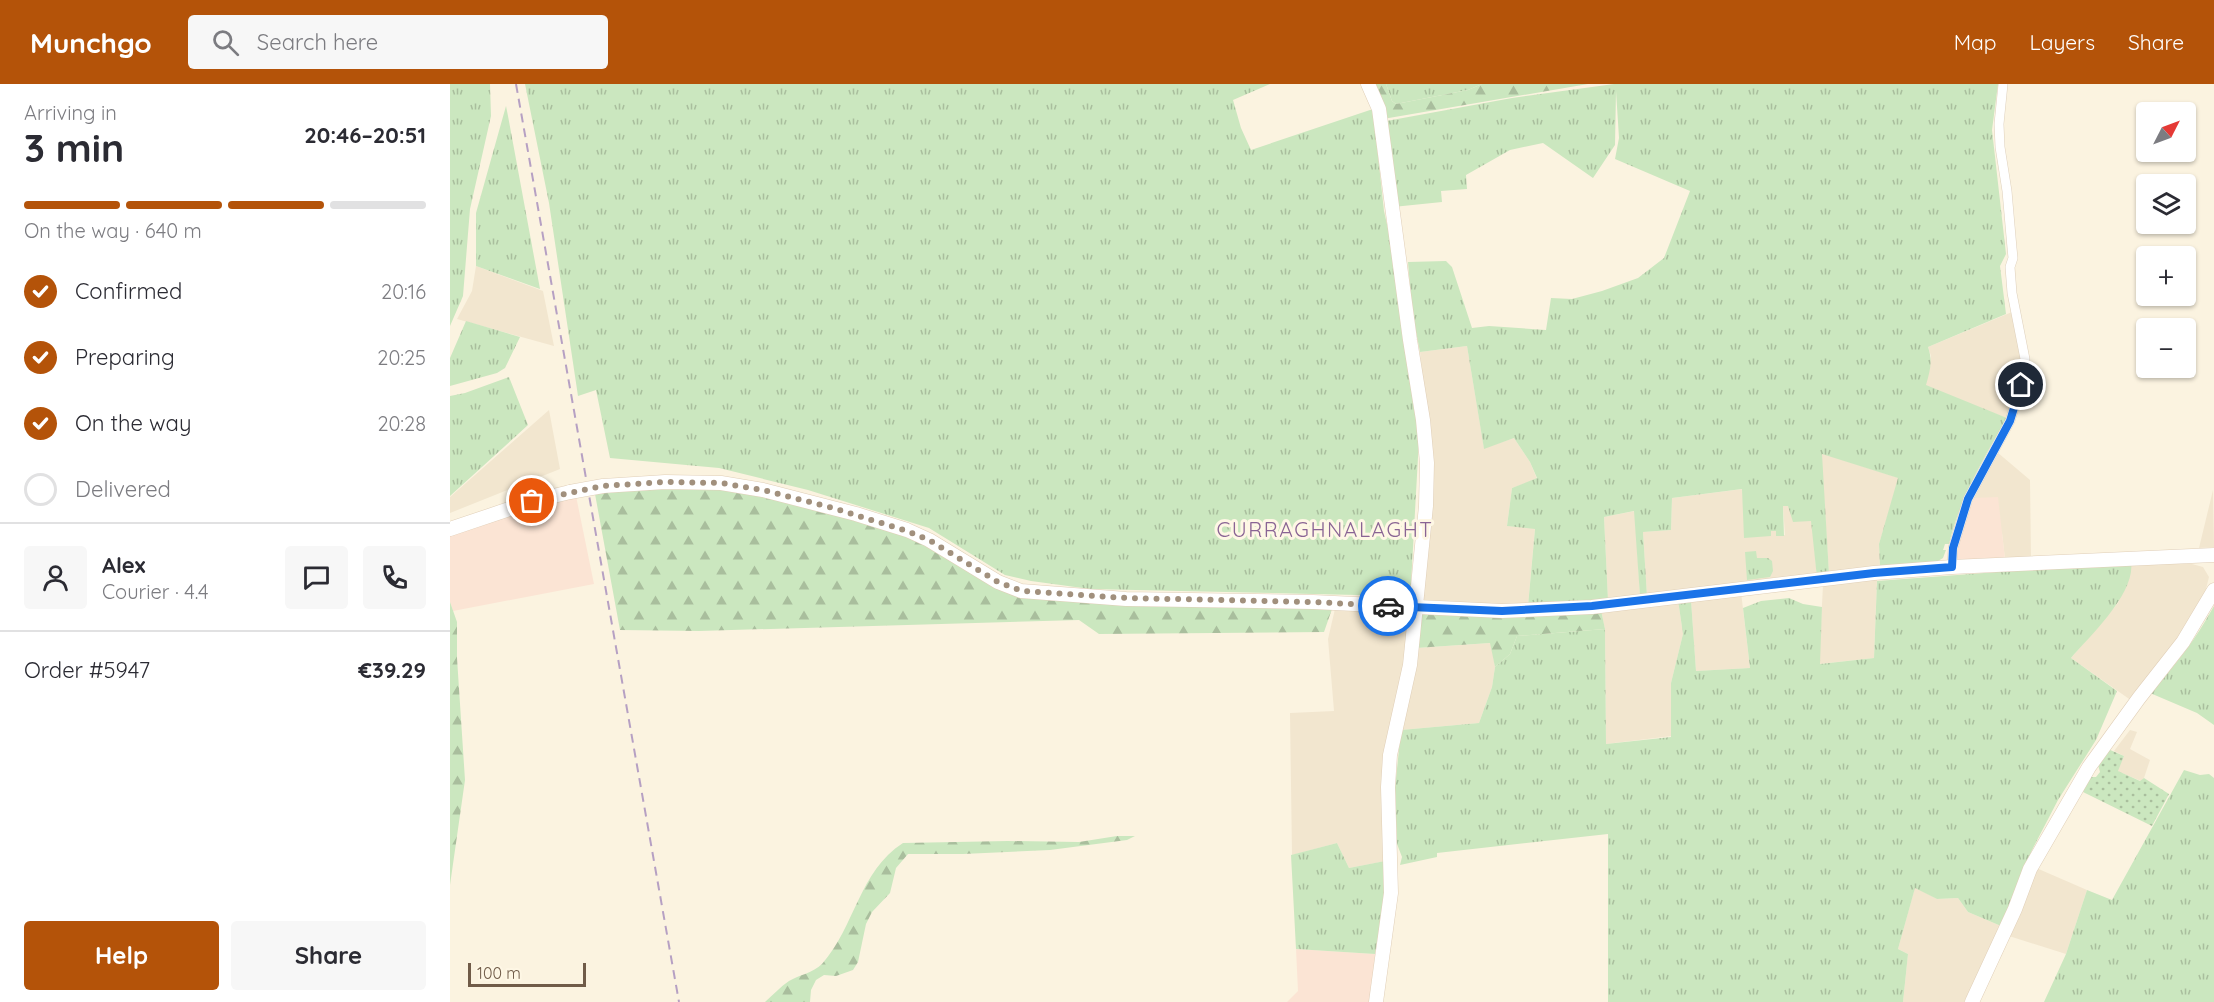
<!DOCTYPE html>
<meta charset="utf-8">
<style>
body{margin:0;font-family:Quicksand,sans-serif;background:#f7f7f7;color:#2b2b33;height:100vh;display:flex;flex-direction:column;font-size:22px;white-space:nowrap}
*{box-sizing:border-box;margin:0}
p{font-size:20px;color:#7c7c81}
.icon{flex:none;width:33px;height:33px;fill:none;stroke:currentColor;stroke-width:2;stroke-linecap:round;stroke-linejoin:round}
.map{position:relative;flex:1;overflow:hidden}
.side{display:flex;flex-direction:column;background:#fff;width:450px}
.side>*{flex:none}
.needle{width:39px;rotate:48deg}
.tools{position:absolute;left:1686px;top:18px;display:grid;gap:12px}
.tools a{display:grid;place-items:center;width:60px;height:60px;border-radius:6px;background:#fff;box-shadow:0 2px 4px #0004;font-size:30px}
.scale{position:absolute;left:18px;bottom:15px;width:118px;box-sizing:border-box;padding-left:6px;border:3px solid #705b48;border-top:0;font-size:16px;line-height:21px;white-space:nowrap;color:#705b48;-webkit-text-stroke:4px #fef7e5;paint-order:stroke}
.pin{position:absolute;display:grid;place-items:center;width:51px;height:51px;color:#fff;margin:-26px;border:3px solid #fff;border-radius:50%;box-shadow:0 2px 6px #0007}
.courier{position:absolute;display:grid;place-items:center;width:60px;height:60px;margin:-30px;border:4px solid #1a73e8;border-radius:50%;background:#fff;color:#222;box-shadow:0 2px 8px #0007}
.overview em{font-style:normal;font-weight:700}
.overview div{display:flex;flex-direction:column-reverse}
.overview{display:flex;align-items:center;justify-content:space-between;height:102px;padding:0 24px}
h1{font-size:39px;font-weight:700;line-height:45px}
.bar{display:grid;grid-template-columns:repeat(4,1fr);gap:9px 6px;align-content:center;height:72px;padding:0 24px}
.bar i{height:8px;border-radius:4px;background:#e1e1e2}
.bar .active{background:#b45309}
.bar p{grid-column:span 4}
.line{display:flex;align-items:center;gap:15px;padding:0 24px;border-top:2px solid #e1e1e2}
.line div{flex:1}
.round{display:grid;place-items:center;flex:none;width:63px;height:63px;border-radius:6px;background:#f7f7f7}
ol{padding:0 24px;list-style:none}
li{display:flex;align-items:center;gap:18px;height:66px}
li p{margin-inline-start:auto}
li .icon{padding:6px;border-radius:50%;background:#b45309;color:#fff;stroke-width:4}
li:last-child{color:#7c7c81}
li i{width:33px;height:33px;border:3px solid #e1e1e2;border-radius:50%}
.button{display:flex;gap:12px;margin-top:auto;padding:12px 24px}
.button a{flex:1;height:69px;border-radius:6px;background:#b45309;color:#fff;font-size:24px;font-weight:700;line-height:69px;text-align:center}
.button a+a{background:#f7f7f7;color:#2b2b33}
header{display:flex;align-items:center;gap:36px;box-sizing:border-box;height:84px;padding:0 30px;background:#b45309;color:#fff}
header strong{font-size:28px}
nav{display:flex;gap:33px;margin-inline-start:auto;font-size:21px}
.search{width:420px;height:54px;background:#f7f7f7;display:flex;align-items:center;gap:15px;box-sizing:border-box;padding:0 21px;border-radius:6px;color:#7c7c81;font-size:22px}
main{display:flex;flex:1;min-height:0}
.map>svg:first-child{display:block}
.residential{fill:#f2e6cf}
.commercial{fill:#fbe4d4}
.grass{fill:url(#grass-tufts)}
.forest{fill:url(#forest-firs)}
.park{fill:url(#park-dots)}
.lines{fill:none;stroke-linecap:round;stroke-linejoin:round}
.street-casing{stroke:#ded0bc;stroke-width:10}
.secondary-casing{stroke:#e0cfb8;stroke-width:15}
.street{stroke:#fff;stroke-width:9}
.secondary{stroke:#fff;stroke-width:14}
.rail{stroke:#b6a0c3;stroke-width:2;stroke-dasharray:9 6;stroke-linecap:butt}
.secondary-bridge-casing{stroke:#e0cfb8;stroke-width:15;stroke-linecap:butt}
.secondary-bridge{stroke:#fff;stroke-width:14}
.done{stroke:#a1907d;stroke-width:6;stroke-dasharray:0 10.8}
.route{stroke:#1a73e8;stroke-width:8}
.labels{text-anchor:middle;stroke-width:6;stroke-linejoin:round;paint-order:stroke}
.quarter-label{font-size:21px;letter-spacing:1.5px;fill:#896494;stroke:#fef7e5}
</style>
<header>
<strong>Munchgo</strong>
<div class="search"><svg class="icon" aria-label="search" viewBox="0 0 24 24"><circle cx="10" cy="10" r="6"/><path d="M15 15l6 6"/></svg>Search here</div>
<nav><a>Map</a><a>Layers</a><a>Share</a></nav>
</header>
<main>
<section class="side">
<div class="overview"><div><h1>3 min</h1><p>Arriving in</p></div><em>20:46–20:51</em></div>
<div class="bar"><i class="active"></i><i class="active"></i><i class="active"></i><i></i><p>On the way · 640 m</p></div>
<ol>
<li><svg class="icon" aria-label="check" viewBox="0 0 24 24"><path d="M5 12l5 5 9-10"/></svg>Confirmed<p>20:16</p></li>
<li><svg class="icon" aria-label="check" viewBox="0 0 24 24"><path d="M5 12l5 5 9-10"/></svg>Preparing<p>20:25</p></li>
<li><svg class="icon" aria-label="check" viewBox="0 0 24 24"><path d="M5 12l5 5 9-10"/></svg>On the way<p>20:28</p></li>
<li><i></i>Delivered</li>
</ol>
<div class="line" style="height:108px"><a class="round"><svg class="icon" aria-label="person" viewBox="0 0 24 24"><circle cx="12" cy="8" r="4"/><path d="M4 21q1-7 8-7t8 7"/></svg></a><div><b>Alex</b><p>Courier · 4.4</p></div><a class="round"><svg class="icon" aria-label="chat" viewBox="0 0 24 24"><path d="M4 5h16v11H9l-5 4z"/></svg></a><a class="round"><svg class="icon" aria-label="phone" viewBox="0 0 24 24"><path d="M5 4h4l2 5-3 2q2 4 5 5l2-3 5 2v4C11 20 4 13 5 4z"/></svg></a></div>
<div class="line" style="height:78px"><div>Order #5947</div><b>€39.29</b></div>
<div class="button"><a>Help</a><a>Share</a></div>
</section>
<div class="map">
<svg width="1764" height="918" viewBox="0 0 1764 918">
<defs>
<pattern id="grass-tufts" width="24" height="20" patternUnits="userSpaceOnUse" patternTransform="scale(1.5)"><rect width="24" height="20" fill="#cbe7bf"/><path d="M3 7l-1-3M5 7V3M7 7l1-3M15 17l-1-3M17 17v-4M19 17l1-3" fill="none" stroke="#a9be9d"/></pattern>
<pattern id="forest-firs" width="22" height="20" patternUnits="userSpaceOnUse" patternTransform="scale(1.5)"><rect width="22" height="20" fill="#cbe7bf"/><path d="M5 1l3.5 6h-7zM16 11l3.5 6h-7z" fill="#a9be9d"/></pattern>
<pattern id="park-dots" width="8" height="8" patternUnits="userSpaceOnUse" patternTransform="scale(1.5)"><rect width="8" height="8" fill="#cbe7bf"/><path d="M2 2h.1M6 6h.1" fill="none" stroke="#a9be9d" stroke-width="1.8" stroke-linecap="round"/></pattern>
</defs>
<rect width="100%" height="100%" fill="#fbf3e0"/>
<path class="residential" d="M 26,182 L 93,207 L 104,262 L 7,235 L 22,207 Z
M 1562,228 L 1572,269 L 1569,301 L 1557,334 L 1475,304 L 1481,272 L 1478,263 Z
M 1017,262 L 1034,364 L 1064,354 L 1080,378 L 1087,395 L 1062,404 L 1057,442 L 1085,444 L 1078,522 L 972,517 L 974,303 L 970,268 Z
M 99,326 L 110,385 L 0,429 L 0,413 Z
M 1547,368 L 1580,396 L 1581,473 L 1555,475 L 1552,449 L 1524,414 Z
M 1371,369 L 1449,394 L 1429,460 L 1430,483 L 1379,490 Z
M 1293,405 L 1321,452 L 1320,447 L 1326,447 L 1326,452 L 1335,451 L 1333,422 L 1338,422 L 1362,437 L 1367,494 L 1197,512 L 1193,448 L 1221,446 L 1222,414 Z
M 1763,406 L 1764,463 L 1749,464 Z
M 1185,427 L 1190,512 L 1158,516 L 1154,433 Z
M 1681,478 L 1742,480 L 1753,483 L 1759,493 L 1755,509 L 1726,558 L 1682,617 L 1621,574 L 1668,519 Z
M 1427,495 L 1424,574 L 1369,580 L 1373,501 Z
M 1291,508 L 1300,584 L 1246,587 L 1241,516 Z
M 1228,516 L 1233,550 L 1221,599 L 1222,652 L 1156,660 L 1155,545 L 1151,526 Z
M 885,525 L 958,530 L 955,579 L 933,708 L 932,735 L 936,777 L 899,784 L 887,759 L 842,771 L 840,629 L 884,627 L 878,555 Z
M 1041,559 L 1045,583 L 1042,603 L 1029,639 L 951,646 L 962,605 L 966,564 Z
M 1680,646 L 1687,648 L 1680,665 L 1700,676 L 1694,694 L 1691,697 L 1667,687 L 1674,672 L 1664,667 Z
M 1584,783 L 1637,806 L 1616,870 L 1559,852 Z
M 1465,803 L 1487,815 L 1508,814 L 1518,828 L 1551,842 L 1514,918 L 1453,918 L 1458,870 L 1448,865 Z"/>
<path class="commercial" d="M 126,412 L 144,500 L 3,527 L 0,518 L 0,451 Z
M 1548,413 L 1555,475 L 1508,479 L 1507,462 L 1524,414 Z
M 846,865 L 925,870 L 920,918 L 837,918 L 848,907 Z"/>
<path class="grass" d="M 0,0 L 40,0 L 41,32 L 20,125 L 13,212 L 0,242 Z
M 75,0 L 820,0 L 783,16 L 791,44 L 801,66 L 923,25 L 934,127 L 945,176 L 969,355 L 961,500 L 958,507 L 950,512 L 640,505 L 581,497 L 555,491 L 479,444 L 358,406 L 269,384 L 160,374 L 146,306 L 128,312 L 99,119 Z
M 936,0 L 1032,0 L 1018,6 L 946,20 L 942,17 Z
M 1164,0 L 1548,0 L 1542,46 L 1556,170 L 1550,182 L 1556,230 L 1478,263 C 1483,277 1480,287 1476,301 L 1557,334 C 1533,375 1510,414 1499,460 L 1495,460 L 1493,466 L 1496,466 L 1493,474 L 1488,477 L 1430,483 L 1429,460 L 1448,394 L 1372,370 L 1379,490 L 1367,494 L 1361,437 L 1343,438 L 1338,422 L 1333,422 L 1334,452 L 1326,452 L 1326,447 L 1321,447 L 1321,452 L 1294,454 L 1292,405 L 1222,414 L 1221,446 L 1193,448 L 1197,512 L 1190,512 L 1184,427 L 1154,433 L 1158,516 L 1078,522 L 1085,445 L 1057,442 L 1062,404 L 1087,394 L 1080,378 L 1064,354 L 1034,365 L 1017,262 L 970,268 L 962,227 L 958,178 L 996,177 L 1002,183 L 1022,244 L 1039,242 L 1096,246 L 1101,214 L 1122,215 L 1152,207 L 1188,194 L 1214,174 L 1240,107 L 1165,75 L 1169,54 L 1166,7 L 1165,61 L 1143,94 L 1093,59 L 1060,66 L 1016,91 L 1017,105 L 991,107 L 992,118 L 943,123 L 931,38 L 1062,14 Z
M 56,22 L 58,32 L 90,205 L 26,182 L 26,129 Z
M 16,237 L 70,253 L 55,284 L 47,289 L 0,302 L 0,274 Z
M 59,293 L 78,341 L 0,412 L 0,312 L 15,309 Z
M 1306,467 L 1307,474 L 1318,474 L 1322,477 L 1323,487 L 1320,493 L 1297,496 L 1295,468 Z
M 1681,478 C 1686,509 1640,552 1621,574 L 1667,607 L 1646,656 L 1608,716 L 1582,766 L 1551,842 L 1518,828 L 1508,814 L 1487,815 L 1465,804 L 1448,865 L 1458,870 L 1453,918 L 1158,918 L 1158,750 L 987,769 L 987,773 L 950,781 L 952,773 L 947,760 L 945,704 L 951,646 L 1029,639 L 1042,603 L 1045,583 L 1060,570 L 1067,552 L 1155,545 L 1156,660 L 1221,653 L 1221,599 L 1233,550 L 1228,516 L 1241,516 L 1246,587 L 1300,584 L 1293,524 L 1311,517 L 1339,514 L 1353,520 L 1372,523 L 1370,580 L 1424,574 L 1427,497 Z
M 1764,522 L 1764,641 L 1747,629 L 1700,609 C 1725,582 1746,555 1764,522 Z
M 1734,686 L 1750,691 L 1759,690 L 1764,694 L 1764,918 L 1594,918 L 1616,870 L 1637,806 L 1662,816 Z
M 887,759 L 899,784 L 935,777 L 936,810 L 925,870 L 846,865 L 841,771 Z"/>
<path class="forest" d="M 922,0 L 936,0 L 942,17 L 946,20 L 1018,6 L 1032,0 L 1138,0 L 933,35 Z
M 221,402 L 297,407 L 345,418 L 475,458 L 547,504 L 882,525 L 874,548 L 649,550 L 629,536 L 249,547 L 170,546 L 145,410 L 174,405 Z
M 0,518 L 7,538 L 7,574 L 15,696 L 0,801 Z
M 1151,526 L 1155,545 L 1067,552 L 1060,570 L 1045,583 L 1040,559 L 966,564 L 971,529 Z
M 667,752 L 685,752 L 677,756 L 600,766 L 513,770 L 458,770 L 446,784 L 440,809 L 422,828 L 416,840 L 408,878 L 403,886 L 386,892 L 374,891 L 366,896 L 361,906 L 360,918 L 315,918 C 323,911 330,903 339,897 C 349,891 363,889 372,880 C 405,843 409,787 453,759 L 558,757 L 629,758 Z"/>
<path class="park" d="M 1658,665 L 1674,672 L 1668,687 L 1690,697 L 1694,694 L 1719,710 L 1702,742 L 1633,708 L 1638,693 L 1646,693 L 1650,688 L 1648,681 Z"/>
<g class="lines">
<g class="street-casing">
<path id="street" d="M 1502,483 L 1503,464 L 1518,415 L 1560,337 L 1571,301 L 1575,275 L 1562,209 L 1560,183 L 1563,174 L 1562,164 L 1557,107 L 1550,63 L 1549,40 L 1553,0"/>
</g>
<g class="secondary-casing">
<path id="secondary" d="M 918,0 L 929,25 L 960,256 L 973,336 L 977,379 L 976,422 L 960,581 L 940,671 L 938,703 L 941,809 L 926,918
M 153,402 L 215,398 L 271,399 L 313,406 L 406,430 L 457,446 L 479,456 L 548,498 L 571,507 L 676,515 L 863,518 L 1052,527 L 1142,523 L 1424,489 L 1502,483 L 1764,471
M 0,445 L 83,417 L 120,408
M 1522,918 L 1565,825 L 1580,785 L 1639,683 L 1689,614 L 1733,558 L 1764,506"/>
</g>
<use href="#street" class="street"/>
<use href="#secondary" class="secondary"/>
<path class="rail" d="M 66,0 L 229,918"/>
<g class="secondary-bridge-casing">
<path id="secondary-bridge" d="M 120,408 L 153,402"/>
</g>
<use href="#secondary-bridge" class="secondary-bridge"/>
</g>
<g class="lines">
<path class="done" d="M 82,417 L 153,402 L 215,398 L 271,399 L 313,406 L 383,424 L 457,447 L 479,456 L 548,498 L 572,507 L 676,514 L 863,518 L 938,522"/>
<path class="route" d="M 938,522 L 1052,527 L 1142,522 L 1424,489 L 1502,483 L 1503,464 L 1518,415 L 1560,337 L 1571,301"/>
</g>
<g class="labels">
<g class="quarter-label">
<text x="875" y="453">CURRAGHNALAGHT</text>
</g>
</g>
</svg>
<div class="tools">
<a><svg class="needle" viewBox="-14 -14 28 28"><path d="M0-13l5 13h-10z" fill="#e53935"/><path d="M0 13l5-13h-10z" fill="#7c7c81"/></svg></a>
<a><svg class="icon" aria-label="layers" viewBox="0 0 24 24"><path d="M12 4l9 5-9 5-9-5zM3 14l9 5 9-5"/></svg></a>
<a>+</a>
<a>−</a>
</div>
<div class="scale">100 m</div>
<div class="pin" style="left:82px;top:417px;background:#ea580c"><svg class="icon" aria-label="bag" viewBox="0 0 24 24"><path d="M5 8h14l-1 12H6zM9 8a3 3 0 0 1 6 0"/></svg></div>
<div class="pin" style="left:1571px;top:301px;background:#1f2937"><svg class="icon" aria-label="home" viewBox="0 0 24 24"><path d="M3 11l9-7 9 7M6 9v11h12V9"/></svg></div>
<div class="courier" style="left:938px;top:522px"><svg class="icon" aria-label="car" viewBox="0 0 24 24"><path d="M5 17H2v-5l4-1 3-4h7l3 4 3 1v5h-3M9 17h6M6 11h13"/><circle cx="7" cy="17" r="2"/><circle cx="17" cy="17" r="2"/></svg></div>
</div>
</main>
